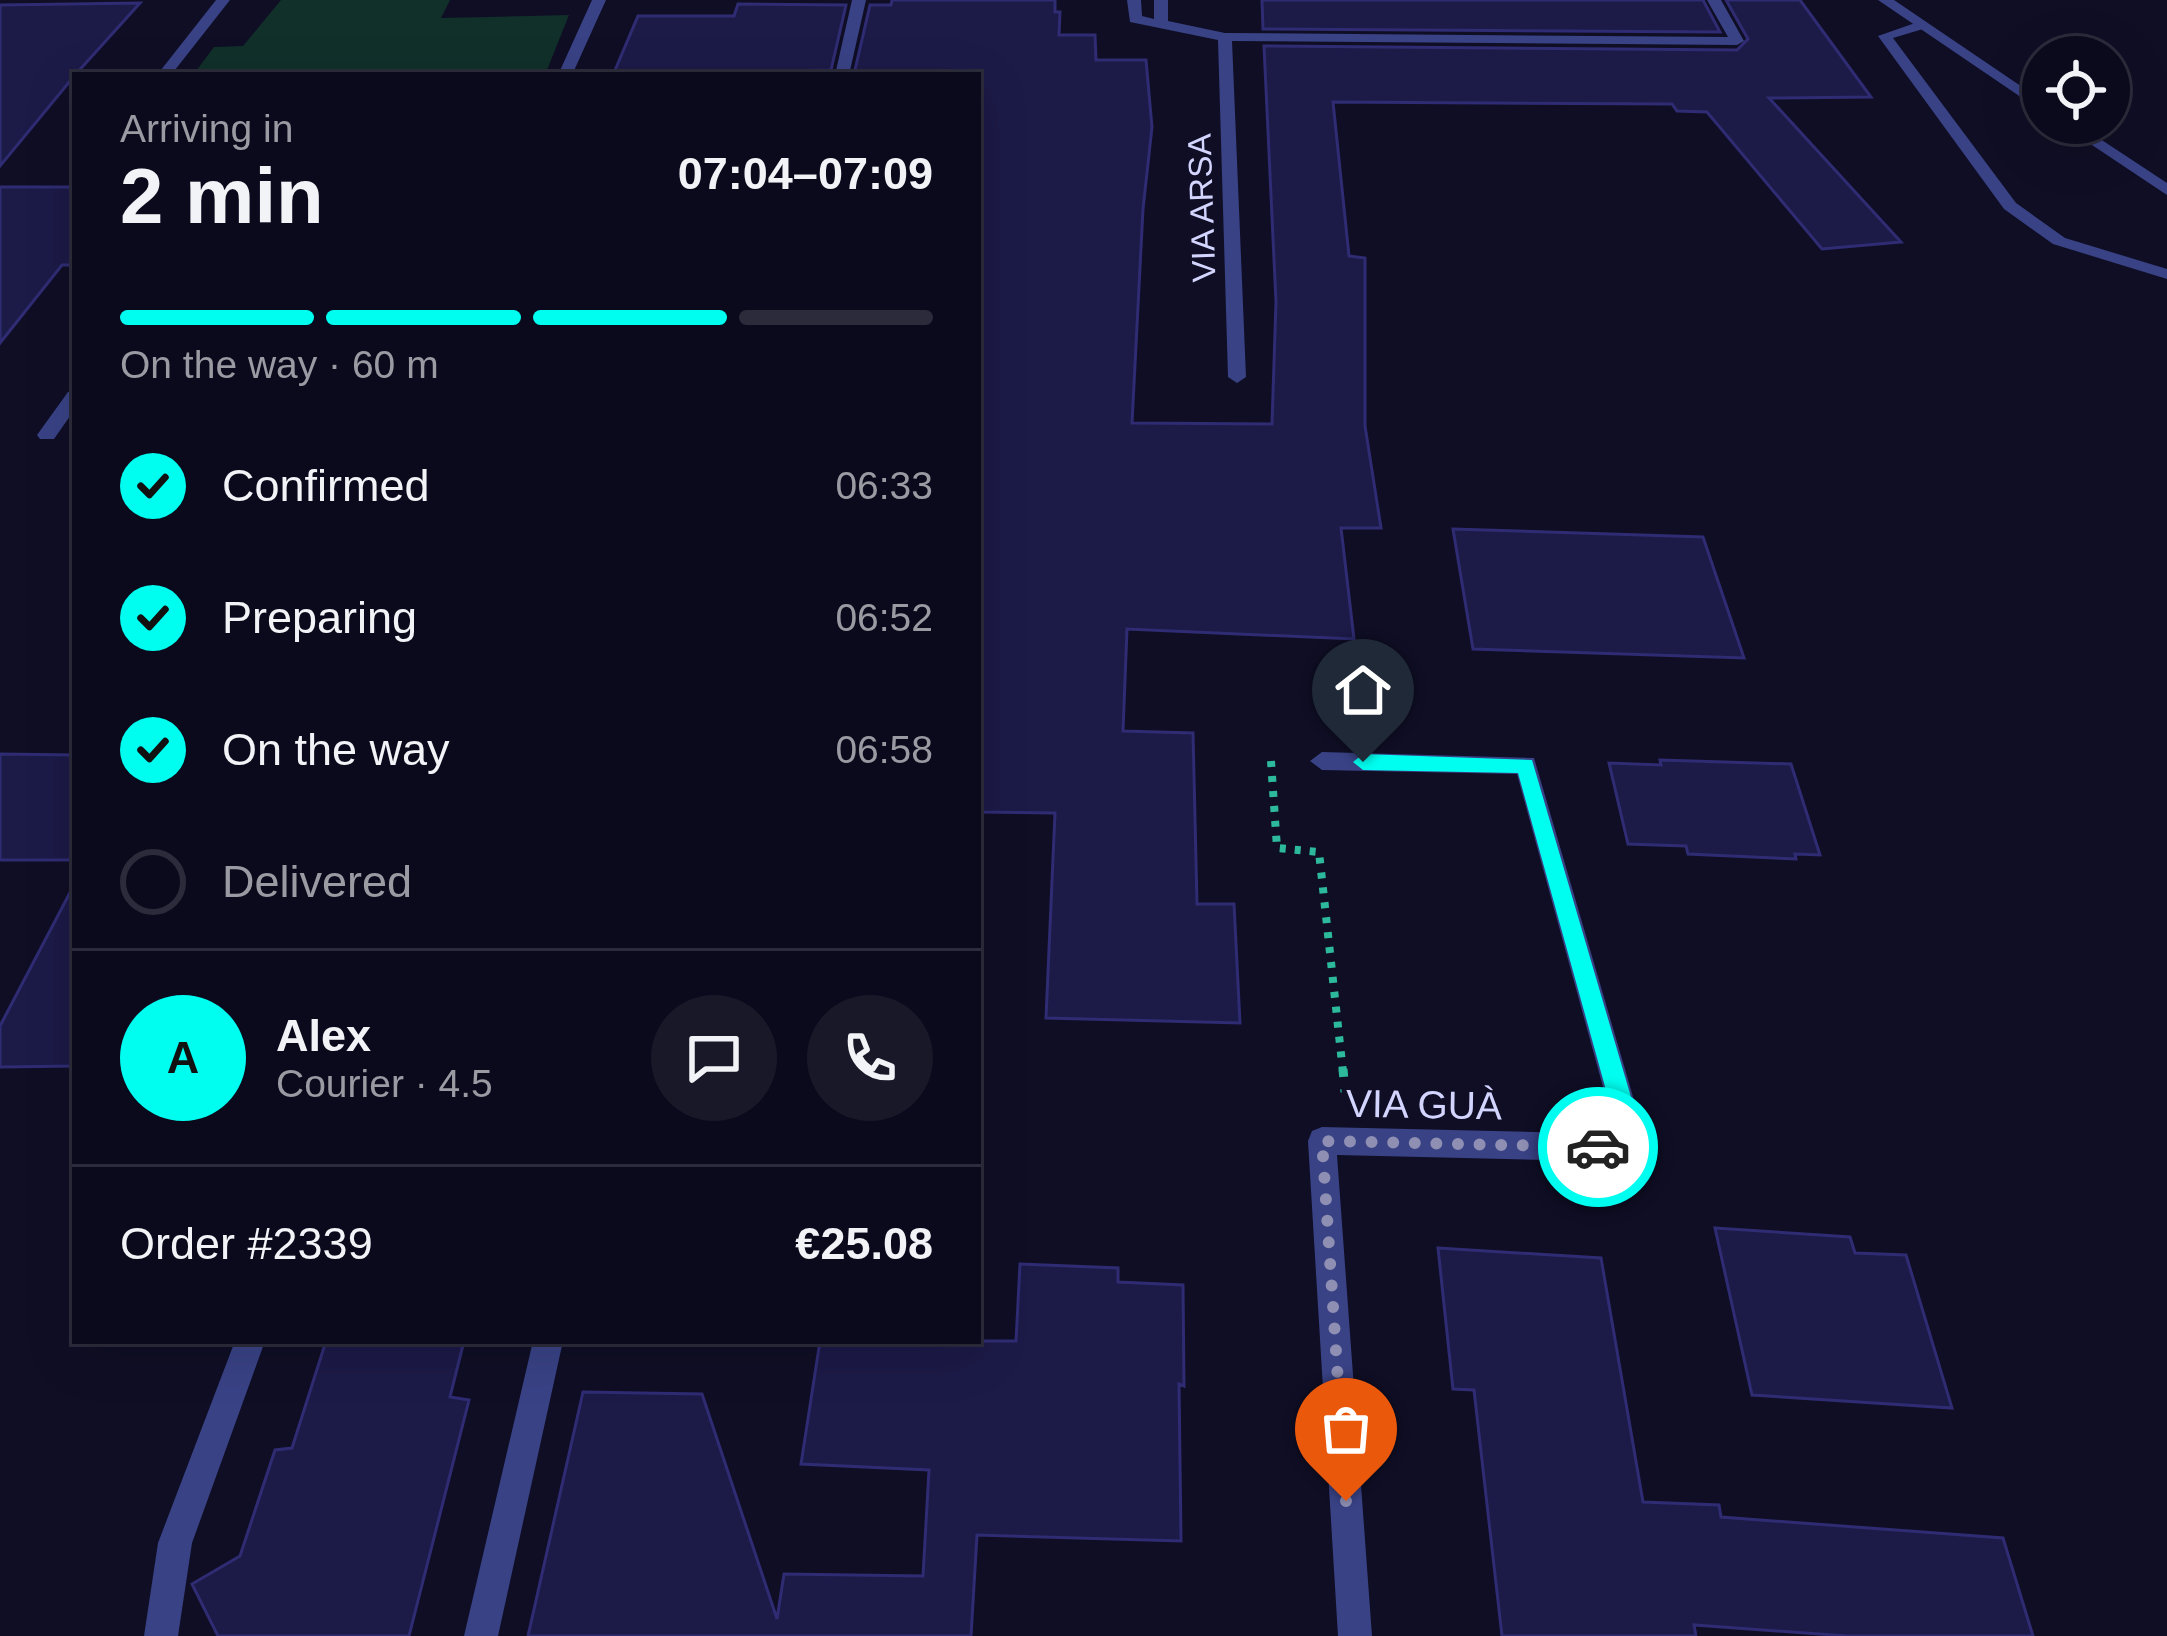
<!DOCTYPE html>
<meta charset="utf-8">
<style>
body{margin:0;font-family:Helvetica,sans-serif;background:#191829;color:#f1f3f6;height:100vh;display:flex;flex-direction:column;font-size:45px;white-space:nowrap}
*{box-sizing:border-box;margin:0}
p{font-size:39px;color:#9a9aa3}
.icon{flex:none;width:66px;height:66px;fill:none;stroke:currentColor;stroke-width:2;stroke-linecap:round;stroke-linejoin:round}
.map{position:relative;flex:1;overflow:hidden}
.drawer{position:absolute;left:72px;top:72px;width:909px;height:1272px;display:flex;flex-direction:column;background:#0b0a1c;border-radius:0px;box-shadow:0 12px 48px #0002,0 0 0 3px #2b2b3b}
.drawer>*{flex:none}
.tools{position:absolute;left:2022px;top:36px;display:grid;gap:24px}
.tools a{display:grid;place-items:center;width:108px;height:108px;border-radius:50%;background:#0b0a1c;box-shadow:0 12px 48px #0002,0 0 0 3px #2b2b3b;font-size:60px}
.pin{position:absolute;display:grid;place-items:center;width:102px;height:102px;color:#fff;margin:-123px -51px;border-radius:50% 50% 50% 0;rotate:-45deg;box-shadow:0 0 12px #0007}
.pin .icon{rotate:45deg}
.courier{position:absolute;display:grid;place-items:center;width:120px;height:120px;margin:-60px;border:9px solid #00fef0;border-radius:50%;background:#fff;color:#222;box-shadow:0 3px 15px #0007}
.head em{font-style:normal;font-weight:700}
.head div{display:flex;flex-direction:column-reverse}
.head{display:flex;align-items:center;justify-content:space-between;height:204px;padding:0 48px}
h1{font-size:78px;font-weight:700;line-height:90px}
.bar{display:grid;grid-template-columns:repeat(4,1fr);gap:18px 12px;align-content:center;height:144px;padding:0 48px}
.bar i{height:15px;border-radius:9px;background:#2b2b3b}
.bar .active{background:#00fef0}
.bar p{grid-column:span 4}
.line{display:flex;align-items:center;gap:30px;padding:0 48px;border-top:3px solid #2b2b3b}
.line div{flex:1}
.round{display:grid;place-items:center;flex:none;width:126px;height:126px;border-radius:63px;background:#191829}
ol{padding:0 48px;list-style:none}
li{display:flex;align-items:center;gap:36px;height:132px}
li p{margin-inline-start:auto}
li .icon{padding:12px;border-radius:50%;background:#00fef0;color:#111;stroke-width:4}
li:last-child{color:#9a9aa3}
li i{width:66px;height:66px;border:6px solid #2b2b3b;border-radius:50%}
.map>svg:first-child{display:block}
.green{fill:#11302a}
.building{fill:#1c1a47;stroke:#2f2c73;stroke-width:3}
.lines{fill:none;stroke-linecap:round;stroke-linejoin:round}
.path-far1{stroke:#2db99b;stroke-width:8;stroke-dasharray:6 9;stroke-linecap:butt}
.path{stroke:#2db99b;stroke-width:9;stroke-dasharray:8 12;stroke-linecap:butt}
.lane{fill:#394285;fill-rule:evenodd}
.street{fill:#394285;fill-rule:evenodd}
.route{fill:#00fef0}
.done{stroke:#8e8fb3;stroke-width:12;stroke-dasharray:0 21.6}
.labels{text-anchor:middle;stroke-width:10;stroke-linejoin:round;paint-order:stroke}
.far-street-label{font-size:33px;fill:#d3d5ff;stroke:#0f0e25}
.street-label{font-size:39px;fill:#d3d5ff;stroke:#0f0e25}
</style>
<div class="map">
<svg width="2167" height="1636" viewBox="0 0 2167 1636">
<rect width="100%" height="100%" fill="#0f0e25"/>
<path class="green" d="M 281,0 L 450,0 L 441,18 L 569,15 L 545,75 L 193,75 L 214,47 L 243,46 Z"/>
<path class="building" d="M 892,0 L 1055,0 L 1055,12 L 1060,12 L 1059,35 L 1095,35 L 1096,60 L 1146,60 L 1152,127 L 1143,209 L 1132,423 L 1272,424 L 1276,302 L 1264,46 L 1737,50 L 1748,39 L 1726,0 L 1800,0 L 1871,97 L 1769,98 L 1901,242 L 1822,249 L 1707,112 L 1677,111 L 1672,104 L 1333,102 L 1349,256 L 1365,258 L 1365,426 L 1381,528 L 1341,528 L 1354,639 L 1127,629 L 1123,731 L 1193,733 L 1197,904 L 1234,904 L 1240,1023 L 1046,1018 L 1055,813 L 978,812 L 978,75 L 858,75 L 855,70 L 870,5 L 891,5 Z
M 1262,0 L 1703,0 L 1720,32 L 1263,29 Z
M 140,3 L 75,75 L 0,166 L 0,5 Z
M 738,4 L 846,5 L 831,70 L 613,75 L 638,16 L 734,16 Z
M 0,187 L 75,187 L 75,265 L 62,265 L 0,343 Z
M 1453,529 L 1703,537 L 1744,658 L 1473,649 Z
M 0,754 L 75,755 L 75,860 L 0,860 Z
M 1660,760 L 1791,764 L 1820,855 L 1795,854 L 1796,859 L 1688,854 L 1686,846 L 1628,844 L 1609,763 L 1661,765 Z
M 75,883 L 75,1066 L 0,1067 L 0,1026 Z
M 1715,1228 L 1850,1237 L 1855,1253 L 1906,1255 L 1952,1408 L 1752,1395 Z
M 1438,1248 L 1601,1258 L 1643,1502 L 1719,1505 L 1721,1517 L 2003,1538 L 2033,1636 L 1847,1636 L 1694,1625 L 1696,1636 L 1502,1636 L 1474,1390 L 1453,1389 Z
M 1020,1264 L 1118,1268 L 1118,1282 L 1183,1285 L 1184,1386 L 1179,1384 L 1181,1541 L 977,1535 L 971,1636 L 528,1636 L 583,1392 L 702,1394 L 777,1619 L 784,1574 L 923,1576 L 929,1470 L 801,1464 L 820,1341 L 1016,1341 Z
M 326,1341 L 464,1341 L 450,1397 L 469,1400 L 409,1636 L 218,1636 L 192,1584 L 240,1556 L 275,1450 L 292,1448 Z"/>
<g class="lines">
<path class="path-far1" d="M 1271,761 L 1277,848 L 1319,852 L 1343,1072"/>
<path class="path" d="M 1343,1069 L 1345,1092"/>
<path class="lane" d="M 1918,22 L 1923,23 L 1923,29 L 1893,38 L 2016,203 L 2065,238 L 2167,269 L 2167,279 L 2053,244 L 2004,209 L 1878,36 Z
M 235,1341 L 265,1341 L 192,1543 L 178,1636 L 144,1636 L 158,1543 Z"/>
<path class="street" d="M 216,0 L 230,0 L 171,75 L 157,75 Z
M 592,0 L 606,0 L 572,75 L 558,75 Z
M 852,0 L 866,0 L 849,75 L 835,75 Z
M 1127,0 L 1141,0 L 1142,16 L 1154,19 L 1154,0 L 1168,0 L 1168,21 L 1225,33 L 1728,37 L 1707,0 L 1721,0 L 1744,41 L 1737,45 L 1232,41 L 1246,377 L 1237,383 L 1228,377 L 1218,40 L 1130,22 Z
M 1878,0 L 1894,0 L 2043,101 L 2043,112 Z
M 2059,123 L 2076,123 L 2167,183 L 2167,195 Z
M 75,390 L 75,409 L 54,439 L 40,439 L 37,435 L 68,392 Z
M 1322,752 L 1534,758 L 1648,1148 L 1644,1158 L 1634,1162 L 1337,1155 L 1372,1636 L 1338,1636 L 1308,1141 L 1312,1131 L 1322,1127 L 1616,1134 L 1517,774 L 1322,770 L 1310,761 Z
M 533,1341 L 563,1341 L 498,1636 L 464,1636 Z"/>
</g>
<path class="route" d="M 1363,754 L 1532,760 L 1646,1148 L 1642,1156 L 1598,1159 L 1587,1147 L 1598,1136 L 1619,1137 L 1518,773 L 1363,770 L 1353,762 Z"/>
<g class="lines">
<path class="done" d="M 1346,1501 L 1322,1141 L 1598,1147"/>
</g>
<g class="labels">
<g class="far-street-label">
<text transform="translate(1201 208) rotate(-92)" y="12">VIA ARSA</text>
</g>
<g class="street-label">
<text transform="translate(1424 1104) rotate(1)" y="14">VIA GUÀ</text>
</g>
</g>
</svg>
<div class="tools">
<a><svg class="icon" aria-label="locate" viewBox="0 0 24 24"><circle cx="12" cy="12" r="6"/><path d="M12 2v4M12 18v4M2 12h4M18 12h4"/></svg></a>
</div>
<div class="pin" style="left:1346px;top:1501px;background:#ea580c"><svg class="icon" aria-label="bag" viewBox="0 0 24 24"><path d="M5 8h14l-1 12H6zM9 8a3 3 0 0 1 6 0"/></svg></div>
<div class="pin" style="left:1363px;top:762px;background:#1f2937"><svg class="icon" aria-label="home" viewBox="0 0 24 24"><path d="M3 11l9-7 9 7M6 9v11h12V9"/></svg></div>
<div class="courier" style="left:1598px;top:1147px"><svg class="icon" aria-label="car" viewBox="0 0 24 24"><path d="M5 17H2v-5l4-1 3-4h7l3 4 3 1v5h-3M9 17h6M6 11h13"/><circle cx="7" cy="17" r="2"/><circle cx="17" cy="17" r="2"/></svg></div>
<section class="drawer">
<div class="head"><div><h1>2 min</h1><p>Arriving in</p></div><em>07:04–07:09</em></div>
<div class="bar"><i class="active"></i><i class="active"></i><i class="active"></i><i></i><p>On the way · 60 m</p></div>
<ol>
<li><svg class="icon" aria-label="check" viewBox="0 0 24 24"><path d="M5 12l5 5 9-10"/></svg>Confirmed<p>06:33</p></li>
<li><svg class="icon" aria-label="check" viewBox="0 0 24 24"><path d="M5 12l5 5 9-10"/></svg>Preparing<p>06:52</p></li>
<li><svg class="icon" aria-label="check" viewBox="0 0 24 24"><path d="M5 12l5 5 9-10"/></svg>On the way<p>06:58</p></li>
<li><i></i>Delivered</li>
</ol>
<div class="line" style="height:216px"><b class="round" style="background:#00fef0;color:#111">A</b><div><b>Alex</b><p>Courier · 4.5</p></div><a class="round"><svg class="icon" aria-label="chat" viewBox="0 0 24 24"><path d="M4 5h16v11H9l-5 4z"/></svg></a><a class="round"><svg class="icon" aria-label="phone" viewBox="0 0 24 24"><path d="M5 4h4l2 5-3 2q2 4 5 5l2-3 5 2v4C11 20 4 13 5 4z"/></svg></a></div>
<div class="line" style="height:156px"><div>Order #2339</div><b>€25.08</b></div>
</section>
</div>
